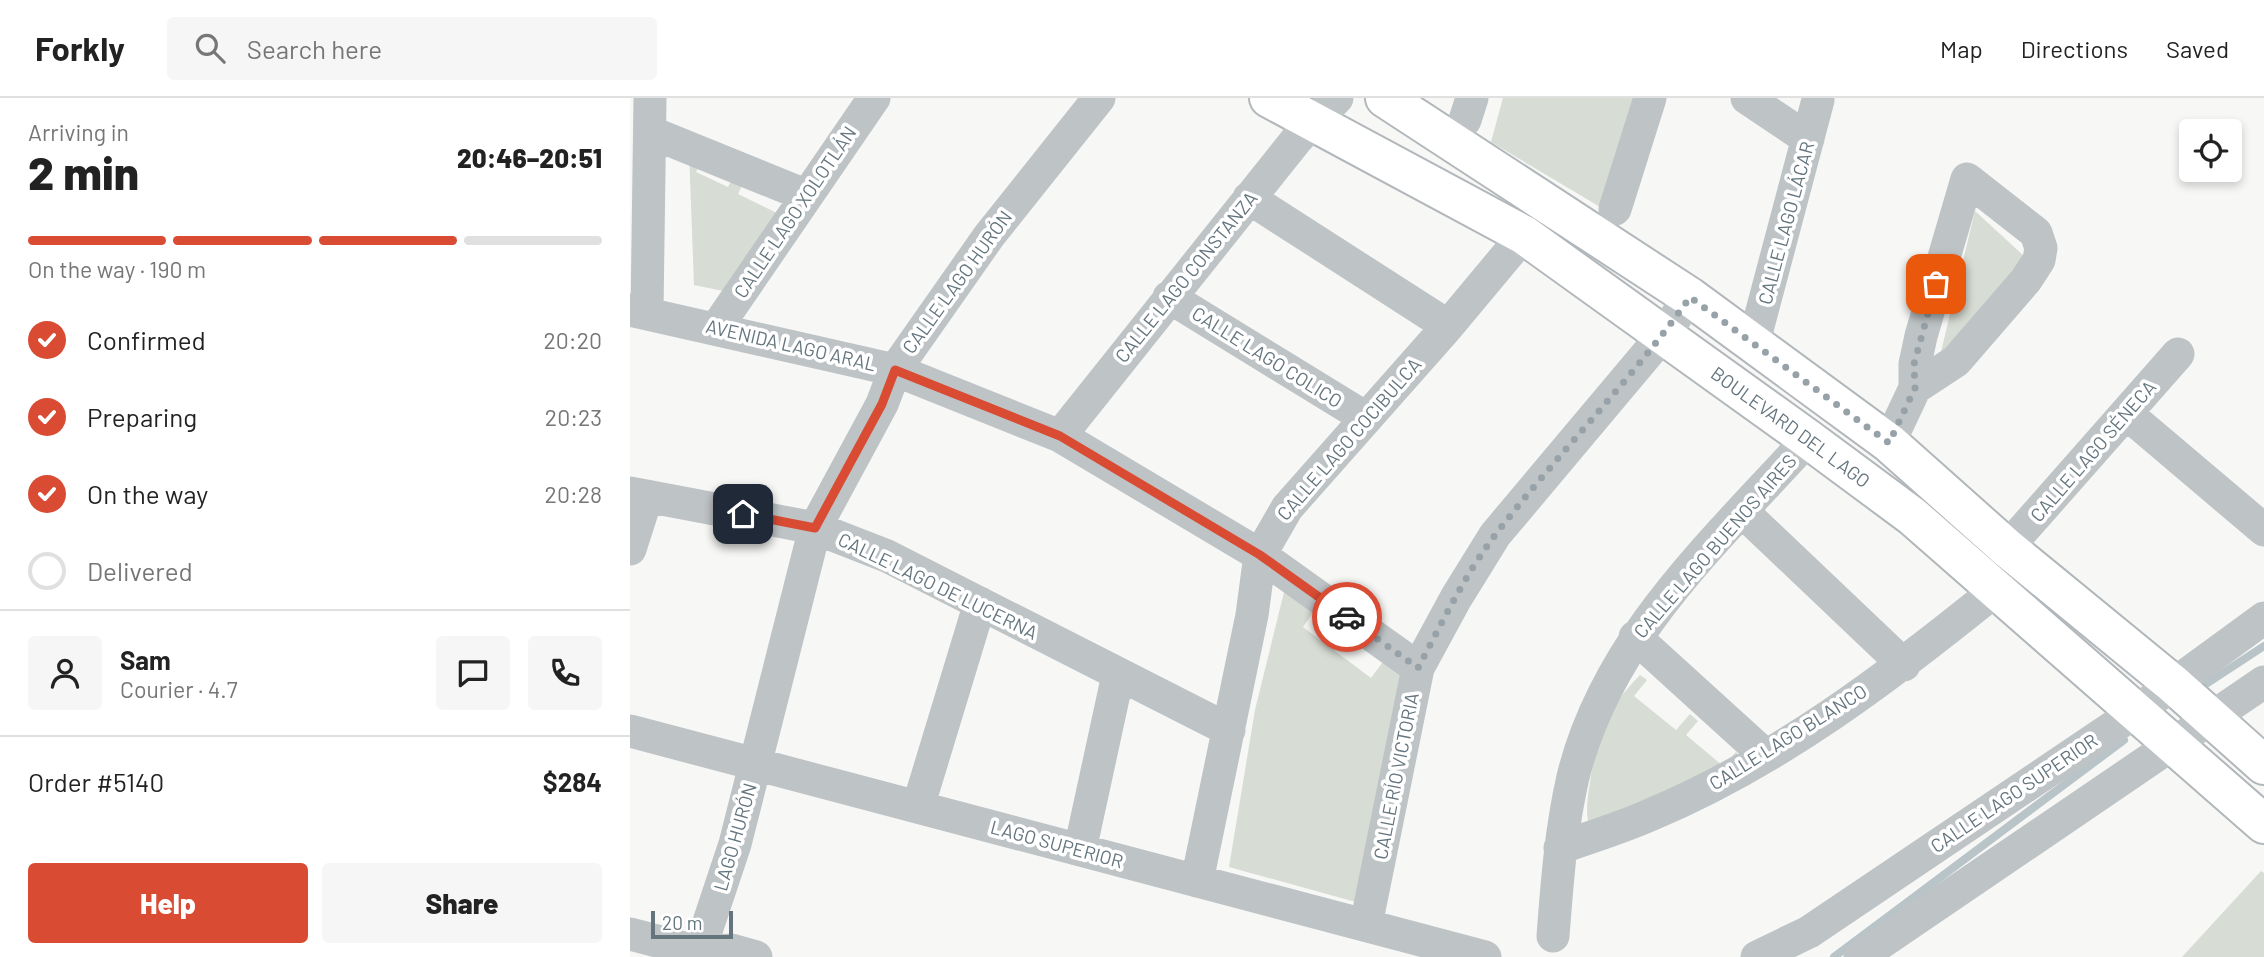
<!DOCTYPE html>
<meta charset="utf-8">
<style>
body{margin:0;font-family:Barlow,sans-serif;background:#f6f6f6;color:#222;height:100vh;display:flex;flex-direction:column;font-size:26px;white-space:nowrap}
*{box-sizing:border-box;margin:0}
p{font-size:23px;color:#767676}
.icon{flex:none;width:38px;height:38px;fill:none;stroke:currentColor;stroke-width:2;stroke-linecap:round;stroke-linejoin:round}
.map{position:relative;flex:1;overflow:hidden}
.sheet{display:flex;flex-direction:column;background:#fff;width:630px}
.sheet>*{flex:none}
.buttons{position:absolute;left:1549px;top:21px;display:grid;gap:14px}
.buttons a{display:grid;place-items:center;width:63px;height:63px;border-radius:7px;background:#fff;box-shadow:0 4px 10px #0003;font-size:35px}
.scale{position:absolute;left:21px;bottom:18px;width:82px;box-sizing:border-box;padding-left:7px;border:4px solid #64757e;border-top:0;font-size:19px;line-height:24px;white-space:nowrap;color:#64757e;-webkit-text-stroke:5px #fff;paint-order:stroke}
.pin{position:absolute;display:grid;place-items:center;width:60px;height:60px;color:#fff;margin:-30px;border-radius:14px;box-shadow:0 4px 10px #0006}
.courier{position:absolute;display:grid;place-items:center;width:70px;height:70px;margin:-35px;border:5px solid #d94b33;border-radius:50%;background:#fff;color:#222;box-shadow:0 2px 9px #0007}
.overview em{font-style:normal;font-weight:800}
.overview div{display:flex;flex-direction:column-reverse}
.overview{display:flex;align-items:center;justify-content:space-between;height:119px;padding:0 28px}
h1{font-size:46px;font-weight:800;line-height:52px}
.bar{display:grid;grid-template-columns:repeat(4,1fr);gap:10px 7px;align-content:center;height:84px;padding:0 28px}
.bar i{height:9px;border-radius:5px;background:#e0e0e0}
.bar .active{background:#d94b33}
.bar p{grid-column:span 4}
.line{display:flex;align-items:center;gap:18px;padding:0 28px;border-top:2px solid #e0e0e0}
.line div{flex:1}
.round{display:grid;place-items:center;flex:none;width:74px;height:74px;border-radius:7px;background:#f6f6f6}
ol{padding:0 28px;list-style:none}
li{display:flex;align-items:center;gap:21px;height:77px}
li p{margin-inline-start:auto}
li .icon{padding:7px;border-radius:50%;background:#d94b33;color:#fff;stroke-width:4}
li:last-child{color:#767676}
li i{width:38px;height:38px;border:4px solid #e0e0e0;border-radius:50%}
.primary-button{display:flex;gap:14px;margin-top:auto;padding:14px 28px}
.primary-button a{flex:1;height:80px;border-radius:7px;background:#d94b33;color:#fff;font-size:28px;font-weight:800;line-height:80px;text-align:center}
.primary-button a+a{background:#f6f6f6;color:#222}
header{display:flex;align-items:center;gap:42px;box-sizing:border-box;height:98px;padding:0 35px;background:#fff;border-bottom:2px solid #e0e0e0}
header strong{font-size:33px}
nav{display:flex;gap:38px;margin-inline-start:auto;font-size:24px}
.search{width:490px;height:63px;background:#f6f6f6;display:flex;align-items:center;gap:18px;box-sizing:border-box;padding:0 24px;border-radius:7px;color:#767676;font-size:26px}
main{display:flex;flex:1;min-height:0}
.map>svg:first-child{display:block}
.green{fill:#d7dcd4}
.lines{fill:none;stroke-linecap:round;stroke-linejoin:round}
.stream{stroke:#b8c4c8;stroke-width:8}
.secondary-casing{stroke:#b1b7bb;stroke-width:42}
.street{stroke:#bec3c6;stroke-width:33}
.secondary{stroke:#fff;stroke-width:38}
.done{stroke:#97a2a8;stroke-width:7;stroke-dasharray:0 12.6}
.route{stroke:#d94b33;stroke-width:9}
.labels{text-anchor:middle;stroke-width:7;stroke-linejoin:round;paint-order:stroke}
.street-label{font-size:19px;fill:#64757e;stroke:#fff}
</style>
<header>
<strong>Forkly</strong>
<div class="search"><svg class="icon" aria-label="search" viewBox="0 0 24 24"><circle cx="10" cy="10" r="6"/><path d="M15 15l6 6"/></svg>Search here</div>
<nav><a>Map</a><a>Directions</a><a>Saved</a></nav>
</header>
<main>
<section class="sheet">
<div class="overview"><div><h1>2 min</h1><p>Arriving in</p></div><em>20:46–20:51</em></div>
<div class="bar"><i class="active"></i><i class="active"></i><i class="active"></i><i></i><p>On the way · 190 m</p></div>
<ol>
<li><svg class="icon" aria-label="check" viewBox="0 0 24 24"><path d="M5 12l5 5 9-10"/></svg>Confirmed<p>20:20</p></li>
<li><svg class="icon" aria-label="check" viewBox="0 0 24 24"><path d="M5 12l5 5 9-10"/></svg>Preparing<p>20:23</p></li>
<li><svg class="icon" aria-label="check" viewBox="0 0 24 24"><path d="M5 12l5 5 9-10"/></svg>On the way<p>20:28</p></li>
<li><i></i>Delivered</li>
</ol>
<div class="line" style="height:126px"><a class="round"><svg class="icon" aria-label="person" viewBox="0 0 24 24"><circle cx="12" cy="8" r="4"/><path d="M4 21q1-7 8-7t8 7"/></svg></a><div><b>Sam</b><p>Courier · 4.7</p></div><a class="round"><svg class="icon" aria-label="chat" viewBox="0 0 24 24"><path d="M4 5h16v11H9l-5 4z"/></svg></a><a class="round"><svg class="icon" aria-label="phone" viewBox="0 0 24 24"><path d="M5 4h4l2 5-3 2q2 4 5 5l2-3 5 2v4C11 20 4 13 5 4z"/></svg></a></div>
<div class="line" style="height:91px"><div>Order #5140</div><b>$284</b></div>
<div class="primary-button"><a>Help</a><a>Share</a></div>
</section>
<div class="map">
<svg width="1634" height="859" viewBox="0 0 1634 859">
<rect width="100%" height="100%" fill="#f7f7f5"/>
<path class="green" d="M 873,0 L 1017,0 L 987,119 L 861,44 Z
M 59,52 L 77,53 L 66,74 L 98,89 L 108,68 L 119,73 L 108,96 L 155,119 L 108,196 L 64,187 Z
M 1345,113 L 1395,159 L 1310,258 Z
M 656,486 L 689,506 L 673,529 L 741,580 L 758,557 L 779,577 L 740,808 L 599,769 L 625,612 Z
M 1010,577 L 1017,582 L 1004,598 L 1046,632 L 1060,616 L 1068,623 L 1056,637 L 1093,668 L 1106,654 L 1112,662 L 959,727 C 955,712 958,699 960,684 C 967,636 976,612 1010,577 Z
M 1631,773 L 1634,775 L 1634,859 L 1552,859 Z"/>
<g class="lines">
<path class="stream" d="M 1570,590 L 1634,548
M 1204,859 L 1494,642"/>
<g class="secondary-casing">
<g id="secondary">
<path id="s1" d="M 639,0 L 894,137 L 1178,341 L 1282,418 L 1634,726"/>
<path d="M 755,0 L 1060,199 L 1259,345 L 1377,450 L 1543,586 L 1634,667"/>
</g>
</g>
<path class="street" d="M 1117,0 L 1178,41
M 835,22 L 842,0
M 20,34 L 175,97
M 619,100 L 818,228
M 985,111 L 1020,0
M 539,199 L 736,320
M 0,212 L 265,272 L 430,338 L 630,457 L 788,570
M 17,214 L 20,0
M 87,229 L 244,0
M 1123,247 L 1188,2
M 1496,315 L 1634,432
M 430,338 L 667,41 L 707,0
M 1259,345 L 1285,290 L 1285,266 L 1291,238 L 1337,81 L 1406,135 L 1411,150 L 1409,162 L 1396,182 L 1326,263 L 1285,290
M 0,395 L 185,430 L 257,458 L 599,632
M 1113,414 L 1274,567
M 1377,450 L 1548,256
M 0,451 L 17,398
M 1005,539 L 1136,658
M 0,633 L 855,859
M 288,709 L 350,505
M 930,750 C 960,739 991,730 1020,717 C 1147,664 1260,578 1366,492
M 450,752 L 488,577
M 567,783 L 622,517 L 630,457 L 657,410 L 818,228 L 894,137
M 736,827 L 788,570 L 826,500 L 865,437 L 1033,237 L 1060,199
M 0,836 L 69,854 L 101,852 L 126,859
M 923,838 C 927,785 931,731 943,679 C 977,540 1086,443 1178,341
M 64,859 L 69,854 L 105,746 L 185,430 L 252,306 L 265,272 L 359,138 L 469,0
M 1127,859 L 1179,834 L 1504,615 L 1634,520
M 1230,859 L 1634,584"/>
<use href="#secondary" class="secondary"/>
</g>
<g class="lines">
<path class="done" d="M 717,519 L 788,570 C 812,525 835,476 866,436 C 928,355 1001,283 1060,199 L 1259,345 L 1285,290 L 1284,266 L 1306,186"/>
<path class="route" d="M 113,416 L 185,430 L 252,306 L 265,272 L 430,338 L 630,457 L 717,519"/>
</g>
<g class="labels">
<g class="street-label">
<text transform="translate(165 114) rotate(-56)" y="7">CALLE LAGO XOLOTLÁN</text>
<text transform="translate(1156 125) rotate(-75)" y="7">CALLE LAGO LÁCAR</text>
<text transform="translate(556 179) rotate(-51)" y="7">CALLE LAGO CONSTANZA</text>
<text transform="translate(327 184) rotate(-54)" y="7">CALLE LAGO HURÓN</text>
<text transform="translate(161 247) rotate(13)" y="7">AVENIDA LAGO ARAL</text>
<text transform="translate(637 259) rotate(32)" y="7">CALLE LAGO COLICO</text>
<text dy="7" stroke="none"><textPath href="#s1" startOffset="618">BOULEVARD DEL LAGO</textPath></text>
<text transform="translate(719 341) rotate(-49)" y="7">CALLE LAGO COCIBULCA</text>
<text transform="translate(1463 353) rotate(-49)" y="7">CALLE LAGO SÉNECA</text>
<text transform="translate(1085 448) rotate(-49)" y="7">CALLE LAGO BUENOS AIRES</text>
<text transform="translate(308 488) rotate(26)" y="7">CALLE LAGO DE LUCERNA</text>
<text transform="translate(1158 639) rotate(-32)" y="7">CALLE LAGO BLANCO</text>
<text transform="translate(766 678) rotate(-79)" y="7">CALLE RÍO VICTORIA</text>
<text transform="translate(1384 695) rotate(-34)" y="7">CALLE LAGO SUPERIOR</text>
<text transform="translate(105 739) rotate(-74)" y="7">LAGO HURÓN</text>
<text transform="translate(427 746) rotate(15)" y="7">LAGO SUPERIOR</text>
</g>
</g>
</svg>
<div class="buttons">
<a><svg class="icon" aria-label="locate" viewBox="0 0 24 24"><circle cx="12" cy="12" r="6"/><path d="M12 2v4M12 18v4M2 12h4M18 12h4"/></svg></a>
</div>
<div class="scale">20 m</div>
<div class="pin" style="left:1306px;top:186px;background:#ea580c"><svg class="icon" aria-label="bag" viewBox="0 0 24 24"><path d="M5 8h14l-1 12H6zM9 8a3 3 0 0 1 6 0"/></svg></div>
<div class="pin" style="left:113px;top:416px;background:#1f2937"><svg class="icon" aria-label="home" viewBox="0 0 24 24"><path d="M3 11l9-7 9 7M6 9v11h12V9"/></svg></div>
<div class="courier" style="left:717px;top:519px"><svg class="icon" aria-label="car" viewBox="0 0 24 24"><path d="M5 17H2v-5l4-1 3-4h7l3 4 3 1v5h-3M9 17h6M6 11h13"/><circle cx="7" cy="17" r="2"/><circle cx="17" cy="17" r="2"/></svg></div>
</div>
</main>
